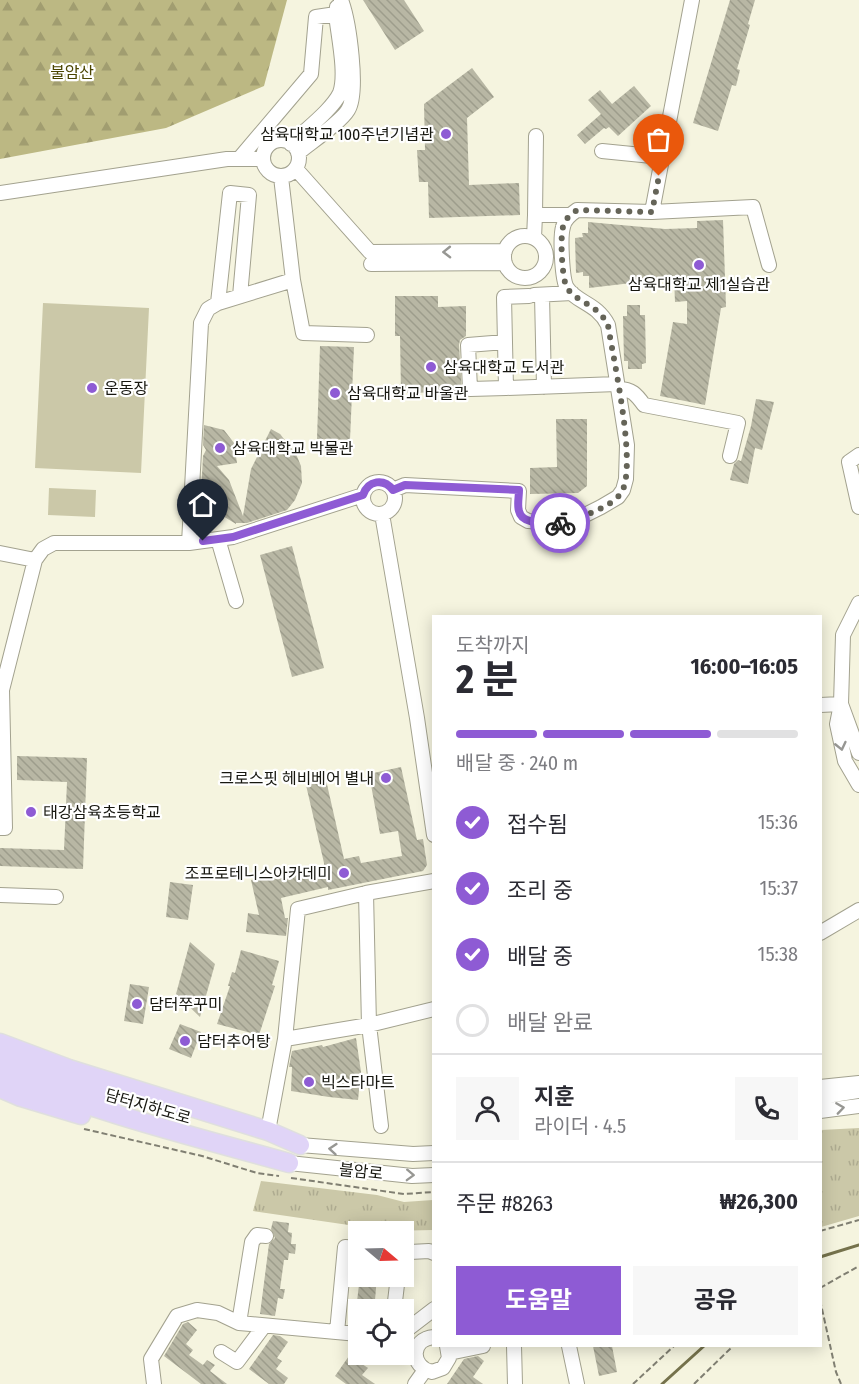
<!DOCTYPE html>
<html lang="ko">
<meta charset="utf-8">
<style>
body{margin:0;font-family:"Fira Sans Condensed","Noto Sans KR",sans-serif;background:#f7f7f7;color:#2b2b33;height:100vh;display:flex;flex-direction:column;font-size:22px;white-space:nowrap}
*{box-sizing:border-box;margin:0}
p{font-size:20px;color:#7c7c81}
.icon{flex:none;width:33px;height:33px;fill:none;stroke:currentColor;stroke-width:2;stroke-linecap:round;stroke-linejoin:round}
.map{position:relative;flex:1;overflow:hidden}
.details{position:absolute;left:432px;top:615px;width:390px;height:732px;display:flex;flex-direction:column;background:#fff;border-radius:0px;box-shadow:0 3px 15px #0003}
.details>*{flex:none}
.needle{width:39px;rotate:109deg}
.controls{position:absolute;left:348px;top:1221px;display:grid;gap:12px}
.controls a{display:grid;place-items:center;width:66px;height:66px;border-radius:0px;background:#fff;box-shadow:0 3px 15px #0003;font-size:30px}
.pin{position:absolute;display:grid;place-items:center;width:51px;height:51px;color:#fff;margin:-62px -26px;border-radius:50% 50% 50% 0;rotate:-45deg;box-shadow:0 0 6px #0007}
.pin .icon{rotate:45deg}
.courier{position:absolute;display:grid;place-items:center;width:60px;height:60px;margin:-30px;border:4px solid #8e5bd4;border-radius:50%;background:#fff;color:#222;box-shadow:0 2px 8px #0007}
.headline em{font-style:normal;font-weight:700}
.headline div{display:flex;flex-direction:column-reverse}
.headline{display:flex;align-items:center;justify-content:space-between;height:102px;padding:0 24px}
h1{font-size:39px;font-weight:700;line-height:45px}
.bar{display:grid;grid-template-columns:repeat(4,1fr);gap:9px 6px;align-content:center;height:72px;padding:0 24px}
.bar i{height:8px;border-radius:4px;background:#e1e1e2}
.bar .active{background:#8e5bd4}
.bar p{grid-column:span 4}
.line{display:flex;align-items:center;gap:15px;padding:0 24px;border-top:2px solid #e1e1e2}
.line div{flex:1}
.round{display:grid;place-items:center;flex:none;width:63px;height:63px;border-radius:0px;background:#f7f7f7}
ol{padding:0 24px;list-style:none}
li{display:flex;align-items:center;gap:18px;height:66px}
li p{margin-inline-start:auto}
li .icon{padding:6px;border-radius:50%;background:#8e5bd4;color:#fff;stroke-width:4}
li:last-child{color:#7c7c81}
li i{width:33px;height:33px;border:3px solid #e1e1e2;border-radius:50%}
.cta{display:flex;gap:12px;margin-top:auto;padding:12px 24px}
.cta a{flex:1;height:69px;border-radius:0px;background:#8e5bd4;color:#fff;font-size:24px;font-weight:700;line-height:69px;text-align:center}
.cta a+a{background:#f7f7f7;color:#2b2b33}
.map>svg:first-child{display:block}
.grass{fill:url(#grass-tufts)}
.forest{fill:url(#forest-firs)}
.garden{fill:#cbc8a8}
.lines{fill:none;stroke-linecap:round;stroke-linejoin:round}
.stream{stroke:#75724c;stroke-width:3}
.building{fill:url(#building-back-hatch)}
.minor-casing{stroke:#a3a28f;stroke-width:16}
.major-casing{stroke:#dfdfde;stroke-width:21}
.path{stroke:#807f72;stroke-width:2;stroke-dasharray:6 3;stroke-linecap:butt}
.minor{stroke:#fff;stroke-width:14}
.major{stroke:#e0d4f7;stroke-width:18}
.oneway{stroke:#979793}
.done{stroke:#656458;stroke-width:6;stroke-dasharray:0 10.8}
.route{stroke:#8e5bd4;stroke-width:8}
.poi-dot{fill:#8e5bd4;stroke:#fff;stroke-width:2}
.labels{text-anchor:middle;stroke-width:4.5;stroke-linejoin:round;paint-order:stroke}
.park-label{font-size:16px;fill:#4b4500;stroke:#fff}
.poi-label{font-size:16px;fill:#171710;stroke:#fff;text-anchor:start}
.street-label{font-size:16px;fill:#171710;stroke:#fff}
</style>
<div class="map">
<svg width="859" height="1384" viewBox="0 0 859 1384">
<defs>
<pattern id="grass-tufts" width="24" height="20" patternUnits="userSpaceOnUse" patternTransform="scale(1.5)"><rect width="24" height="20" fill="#cbc8a8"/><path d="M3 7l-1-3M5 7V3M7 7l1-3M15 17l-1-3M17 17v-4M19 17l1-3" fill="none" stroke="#aeab90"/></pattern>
<pattern id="forest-firs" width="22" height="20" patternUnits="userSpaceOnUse" patternTransform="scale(1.5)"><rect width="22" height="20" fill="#bcb883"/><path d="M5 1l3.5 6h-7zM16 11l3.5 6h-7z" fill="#a19d70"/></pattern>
<pattern id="building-back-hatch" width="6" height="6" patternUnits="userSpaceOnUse" patternTransform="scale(1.5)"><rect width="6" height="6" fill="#b8b7a4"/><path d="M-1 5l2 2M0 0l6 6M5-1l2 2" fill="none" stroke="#9d9d8c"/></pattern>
</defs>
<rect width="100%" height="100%" fill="#f5f4df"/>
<path class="grass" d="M 859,1128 L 859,1216 L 821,1227 L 821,1130 Z
M 261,1181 L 377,1195 L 404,1202 L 433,1200 L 433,1230 L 390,1231 L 253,1211 Z"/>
<path class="forest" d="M 0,0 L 287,0 L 264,86 L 166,128 L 0,159 Z"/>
<path class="garden" d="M 43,303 L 149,308 L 141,473 L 35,468 Z
M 49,488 L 96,490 L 95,517 L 48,515 Z"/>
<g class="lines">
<path class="stream" d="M 820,1257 L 859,1245
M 662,1384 L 704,1346"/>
</g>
<path class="building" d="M 363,0 L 404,0 L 424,31 L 395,50 Z
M 730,0 L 755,0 L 748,24 L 750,25 L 737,69 L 740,70 L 736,86 L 732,85 L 718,131 L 693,123 Z
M 472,68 L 494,97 L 467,118 L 469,185 L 519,183 L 520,215 L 429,218 L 428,182 L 419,182 L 417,150 L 425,150 L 424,104 Z
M 634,86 L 651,106 L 618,136 L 609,127 L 606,129 L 604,128 L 585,144 L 577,135 L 601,114 L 588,100 L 600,90 L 612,104 Z
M 723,220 L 726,307 L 721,308 L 705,405 L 660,396 L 673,322 L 687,324 L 687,301 L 675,302 L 674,278 L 589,288 L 589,276 L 583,276 L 583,272 L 576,273 L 575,238 L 583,237 L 582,233 L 588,233 L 588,222 L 665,229 L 697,228 L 697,221 Z
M 395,296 L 438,296 L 438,307 L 466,306 L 466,336 L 460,340 L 459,345 L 462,392 L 401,393 L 400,336 L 395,336 Z
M 627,305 L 640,305 L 640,315 L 645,315 L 646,363 L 642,364 L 642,369 L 628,369 L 628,361 L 624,361 L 623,316 L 627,316 Z
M 320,346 L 354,347 L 350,440 L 317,439 Z
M 756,399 L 774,402 L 762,450 L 755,448 L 748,484 L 730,480 L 734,464 L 738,460 L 741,461 L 751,426 Z
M 556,419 L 587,419 L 587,486 L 578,493 L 530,494 L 530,468 L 557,467 Z
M 204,425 L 224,430 L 234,443 L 237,463 L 217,466 L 229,480 L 243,516 L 251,469 L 271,429 L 280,434 L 296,454 L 301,466 L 302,483 L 295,500 L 287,510 L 247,523 L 236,523 L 236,524 L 208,507 L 201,494 L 203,456 L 206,450 L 203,445 Z
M 292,546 L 324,668 L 292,677 L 260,555 Z
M 17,756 L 87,758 L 83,869 L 0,866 L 0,848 L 64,850 L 67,782 L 17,780 Z
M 401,767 L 417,840 L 423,839 L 427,865 L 423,871 L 328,890 L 328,887 L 281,898 L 285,918 L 288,918 L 286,936 L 246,932 L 248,913 L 259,915 L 251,880 L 324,866 L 324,863 L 306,785 L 326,780 L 344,859 L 359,856 L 361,863 L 402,856 L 398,831 L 380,834 L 369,774 Z
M 170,882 L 193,885 L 188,920 L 166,917 Z
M 190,942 L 215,964 L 200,1017 L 176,994 Z
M 241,950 L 279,961 L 272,985 L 275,986 L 259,1035 L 217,1024 L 230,986 L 228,986 L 232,972 L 235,973 Z
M 130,984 L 149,987 L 143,1024 L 124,1021 Z
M 180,1024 L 201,1032 L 191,1058 L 169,1049 Z
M 356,1038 L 361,1072 L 358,1100 L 329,1097 L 291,1091 L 292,1067 L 289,1067 L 292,1051 L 322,1045 L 323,1047 Z
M 273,1221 L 289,1223 L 288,1232 L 292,1233 L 291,1244 L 296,1244 L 295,1254 L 289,1253 L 288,1260 L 284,1260 L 280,1289 L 285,1289 L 283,1299 L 278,1298 L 275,1316 L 260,1314 L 269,1244 L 275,1238 L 271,1229 Z
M 360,1276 L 377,1276 L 375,1300 L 380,1301 L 379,1310 L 356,1310 Z
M 188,1322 L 197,1330 L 186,1344 L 193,1350 L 189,1355 L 203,1365 L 207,1360 L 215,1365 L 210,1371 L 227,1384 L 201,1384 L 164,1356 L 183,1324 Z
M 273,1335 L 280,1336 L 288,1342 L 277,1358 L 282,1361 L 276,1369 L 288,1378 L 284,1384 L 269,1384 L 249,1369 Z
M 358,1343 L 358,1354 L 369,1354 L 362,1364 L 368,1368 L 362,1375 L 375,1384 L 346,1384 L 335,1376 Z
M 593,1346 L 612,1346 L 617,1372 L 599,1376 Z
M 478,1356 L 484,1361 L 473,1377 L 483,1384 L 447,1384 L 464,1359 Z"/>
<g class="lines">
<g class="minor-casing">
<path id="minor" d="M263 158a18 18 0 1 1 36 0a18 18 0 1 1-36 0Z
M 291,144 C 305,130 332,110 340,93 C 347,74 338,35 336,14 L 337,7
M 602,151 L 662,157
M 298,153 C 310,143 341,122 348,110 C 359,92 349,21 341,0
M 239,159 L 311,74 L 316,17 L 336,14
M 296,169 L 370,252 L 505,251
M 281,177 L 293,280 L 218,303 L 208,309 L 201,323 L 189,543 L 233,537 L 363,495
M 0,193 L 227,159 L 262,159
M 652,212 L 753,207 L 769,265
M 535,215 L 536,136
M504 257a21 21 0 1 1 42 0a21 21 0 1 1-42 0Z
M 534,238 L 535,215 L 569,215
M 371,264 L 505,263
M 293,280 L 303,333 L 367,335
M 534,295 L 572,293
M 542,295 L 544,387
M 529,296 L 504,297 L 506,388 L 617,384
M 218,303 L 230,193 L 249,195 L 240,296
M 505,342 L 468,345 L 470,389 L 506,388
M 618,389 C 632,389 636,394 644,405 L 738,423 L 730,456
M 859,455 L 849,462 L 859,507
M363 498a16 16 0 1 1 32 0a16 16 0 1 1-32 0Z
M 393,490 L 405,485 L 519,491 L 518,510 L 521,517 L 528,521 L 559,523 L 579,518 L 601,507 L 618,497 L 623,490 L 626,479 L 627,445 L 608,325 C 597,303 577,303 567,288 C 562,280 560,237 563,227 C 564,220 571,214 577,210 L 652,212 L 692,0
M 382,514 L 417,718 L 434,835
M 218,539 L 236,601
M 0,553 L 35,560
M 859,603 L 843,635 L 841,704 L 837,724 L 845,761 L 859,785
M 841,704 L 859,753
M 820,705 L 841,704
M 0,828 L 5,828 L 2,690 L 35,560 L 43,549 L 54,543 L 189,543
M 366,893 L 369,1025 L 381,1126
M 0,895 L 56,897
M 820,933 L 859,910
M 285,1039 L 369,1025 L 434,1009
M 820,1087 L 859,1083
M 820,1097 L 859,1091
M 820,1111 L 859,1106
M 268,1131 L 285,1039 L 298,909 L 366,893 L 434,881
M 300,1145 L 413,1154 L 434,1153
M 289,1163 L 412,1176 L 434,1175
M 404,1260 L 410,1252 L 429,1251 L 434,1253
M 394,1310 L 398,1276
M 239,1323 L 252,1242 L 257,1235 L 266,1236
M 337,1332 L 345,1247 L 358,1248
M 404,1332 L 434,1309
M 434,1337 C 410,1339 410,1367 432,1372 L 443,1368 L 449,1358 L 447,1346
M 514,1346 L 515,1384
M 569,1346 L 577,1384
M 221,1352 L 237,1362 L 264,1326
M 449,1353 L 483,1346
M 154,1384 L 151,1359 L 177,1316 L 197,1310 L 218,1313 L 239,1323 L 358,1334
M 415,1384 L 425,1370"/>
</g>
<g class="major-casing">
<path id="major" d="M 0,1043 L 69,1069 L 268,1131 L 300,1145
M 0,1056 L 64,1081 L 116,1097
M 0,1072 C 93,1112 192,1136 289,1163
M 0,1088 L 21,1097 L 81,1115"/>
</g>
<path class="path" d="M 84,1129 L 202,1156 L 257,1173 L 279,1176
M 291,1178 L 404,1194 L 434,1192
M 820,1231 L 859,1220
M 820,1288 L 859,1266
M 820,1300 L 836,1372 L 841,1384
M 633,1384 L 674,1346
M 694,1384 L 733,1346"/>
<use href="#minor" class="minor"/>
<use href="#major" class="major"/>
</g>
<defs><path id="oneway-chevron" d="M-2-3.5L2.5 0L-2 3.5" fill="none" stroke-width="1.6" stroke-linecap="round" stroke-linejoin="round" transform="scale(1.5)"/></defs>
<g class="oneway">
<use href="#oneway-chevron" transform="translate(447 252) rotate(179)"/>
<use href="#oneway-chevron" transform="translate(841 746) rotate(77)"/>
<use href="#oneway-chevron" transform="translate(840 1108) rotate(-8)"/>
<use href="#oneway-chevron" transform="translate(333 1149) rotate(-175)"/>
<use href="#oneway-chevron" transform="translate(410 1175) rotate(2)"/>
</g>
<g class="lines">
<path class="done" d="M 560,523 C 577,519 611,508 621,493 C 638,468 613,358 608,325 C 597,303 577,303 567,288 C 562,280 560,237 563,227 C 564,220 571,214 577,210 L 652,212 L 659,176"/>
<path class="route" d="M 203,541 L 233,537 L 363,495 C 368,480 384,478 393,490 L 405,485 L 519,490 C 519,497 517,505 519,511 C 522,526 548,522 560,523"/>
</g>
<g class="poi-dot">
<circle cx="446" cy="134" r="6"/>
<circle cx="699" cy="265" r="6"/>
<circle cx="431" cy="367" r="6"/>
<circle cx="92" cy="388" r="6"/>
<circle cx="335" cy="393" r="6"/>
<circle cx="220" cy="448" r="6"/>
<circle cx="386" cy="778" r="6"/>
<circle cx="31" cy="812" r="6"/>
<circle cx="344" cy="873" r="6"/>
<circle cx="137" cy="1004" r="6"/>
<circle cx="185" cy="1041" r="6"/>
<circle cx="309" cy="1082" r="6"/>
</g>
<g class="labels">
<g class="park-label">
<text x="72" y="78">불암산</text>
</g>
<g class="poi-label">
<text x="434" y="140" text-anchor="end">삼육대학교 100주년기념관</text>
<text x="699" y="290" text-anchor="middle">삼육대학교 제1실습관</text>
<text x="443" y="373">삼육대학교 도서관</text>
<text x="104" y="394">운동장</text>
<text x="347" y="399">삼육대학교 바울관</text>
<text x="232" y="454">삼육대학교 박물관</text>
<text x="374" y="784" text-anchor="end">크로스핏 헤비베어 별내</text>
<text x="43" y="818">태강삼육초등학교</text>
<text x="332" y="879" text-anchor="end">조프로테니스아카데미</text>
<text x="149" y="1010">담터쭈꾸미</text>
<text x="197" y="1047">담터추어탕</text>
<text x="321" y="1088">빅스타마트</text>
</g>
<g class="street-label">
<text transform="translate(148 1106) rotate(16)" y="6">담터지하도로</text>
<text transform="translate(361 1171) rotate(6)" y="6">불암로</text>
</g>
</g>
</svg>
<div class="controls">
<a><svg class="needle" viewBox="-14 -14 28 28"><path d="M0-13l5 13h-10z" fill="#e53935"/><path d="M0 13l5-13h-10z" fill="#7c7c81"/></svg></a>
<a><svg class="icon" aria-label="locate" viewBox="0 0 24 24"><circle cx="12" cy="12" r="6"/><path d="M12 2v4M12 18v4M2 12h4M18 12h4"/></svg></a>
</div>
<div class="pin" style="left:659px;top:176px;background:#ea580c"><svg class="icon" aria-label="bag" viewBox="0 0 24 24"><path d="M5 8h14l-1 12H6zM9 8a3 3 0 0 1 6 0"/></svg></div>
<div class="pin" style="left:203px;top:541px;background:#1f2937"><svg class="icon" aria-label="home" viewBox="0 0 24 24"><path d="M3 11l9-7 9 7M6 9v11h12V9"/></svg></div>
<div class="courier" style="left:560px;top:523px"><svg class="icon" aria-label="bike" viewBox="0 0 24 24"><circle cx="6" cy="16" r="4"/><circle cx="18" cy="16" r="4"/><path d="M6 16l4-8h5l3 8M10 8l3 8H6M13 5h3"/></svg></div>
<section class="details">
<div class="headline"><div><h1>2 분</h1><p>도착까지</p></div><em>16:00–16:05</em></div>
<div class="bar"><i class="active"></i><i class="active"></i><i class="active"></i><i></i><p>배달 중 · 240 m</p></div>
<ol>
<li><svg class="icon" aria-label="check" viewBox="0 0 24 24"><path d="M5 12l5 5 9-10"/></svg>접수됨<p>15:36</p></li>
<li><svg class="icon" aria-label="check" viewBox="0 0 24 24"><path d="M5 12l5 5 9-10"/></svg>조리 중<p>15:37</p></li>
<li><svg class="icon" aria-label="check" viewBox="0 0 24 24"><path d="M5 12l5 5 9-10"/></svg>배달 중<p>15:38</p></li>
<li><i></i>배달 완료</li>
</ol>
<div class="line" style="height:108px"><a class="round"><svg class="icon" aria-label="person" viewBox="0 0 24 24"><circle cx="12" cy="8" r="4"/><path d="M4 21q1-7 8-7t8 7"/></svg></a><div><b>지훈</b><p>라이더 · 4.5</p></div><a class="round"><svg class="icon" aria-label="phone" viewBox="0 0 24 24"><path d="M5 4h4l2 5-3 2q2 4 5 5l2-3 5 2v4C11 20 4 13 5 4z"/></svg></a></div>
<div class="line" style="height:78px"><div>주문 #8263</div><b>₩26,300</b></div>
<div class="cta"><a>도움말</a><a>공유</a></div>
</section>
</div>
